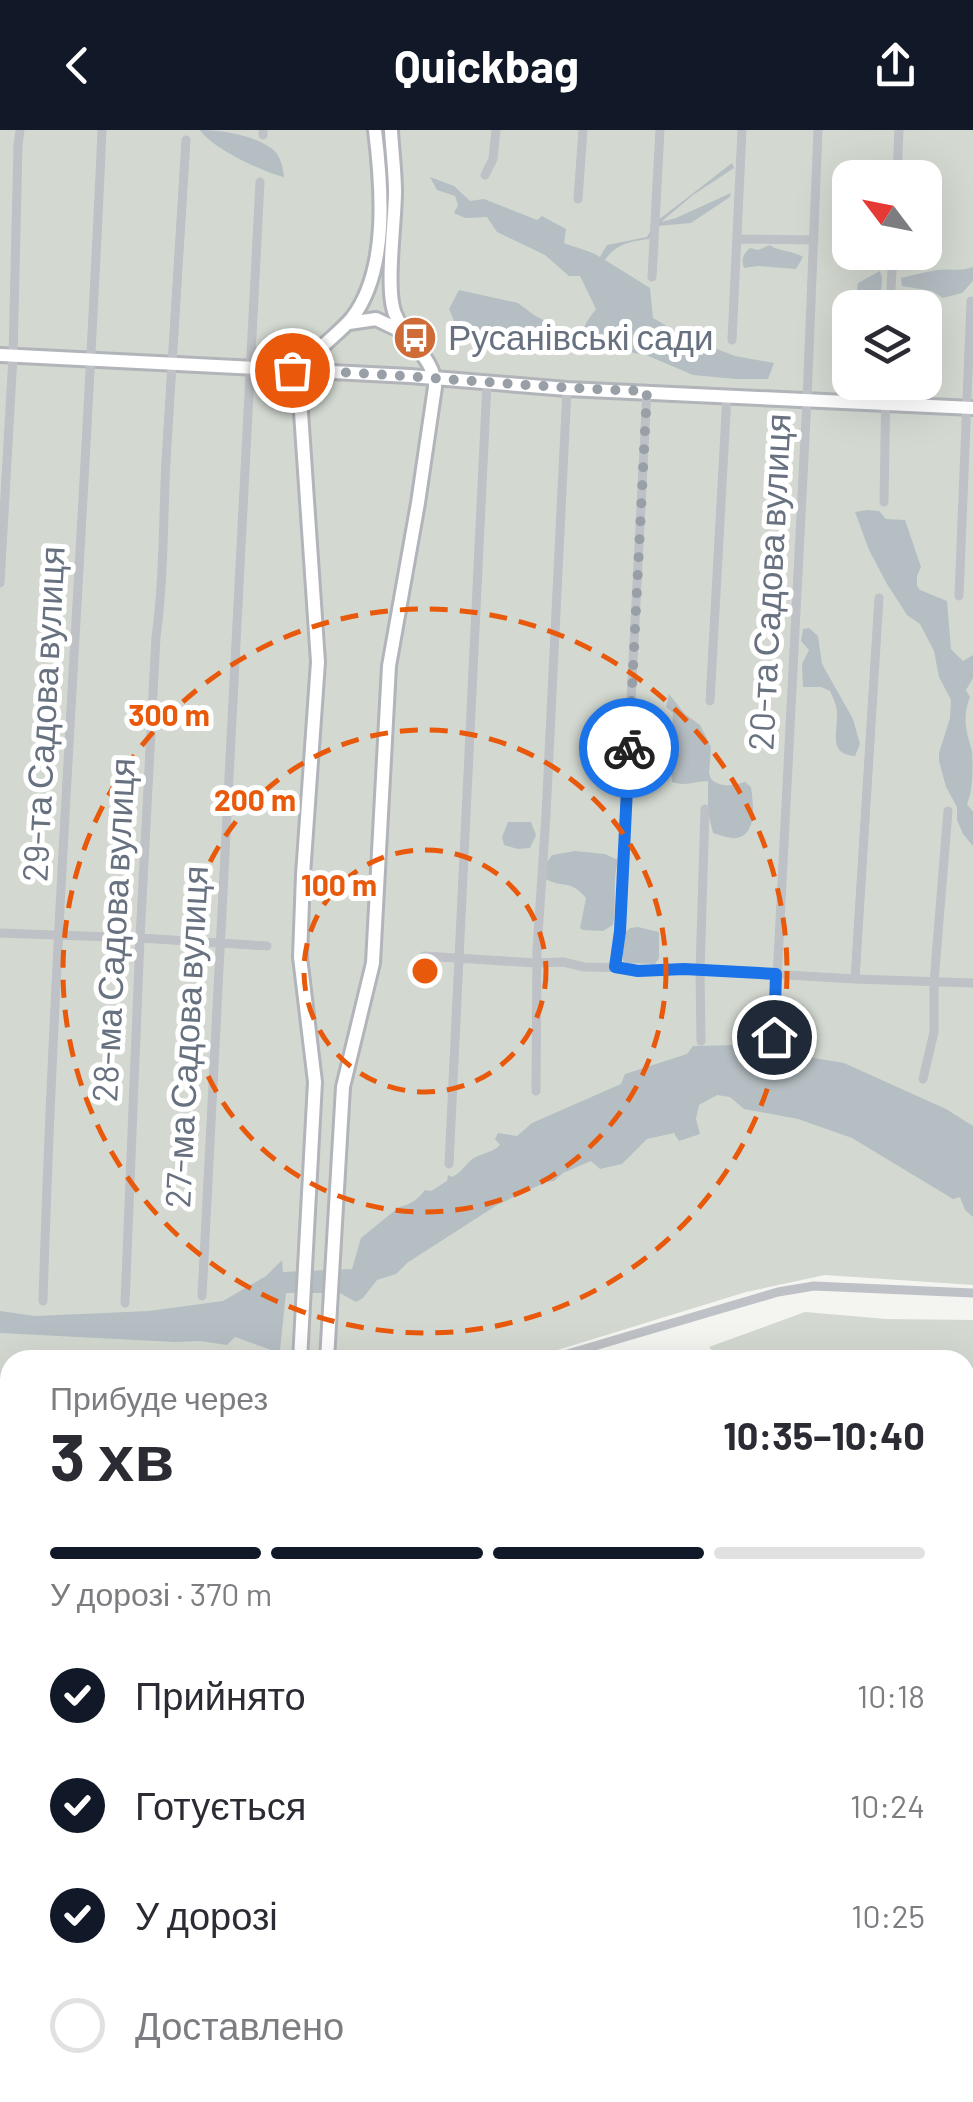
<!DOCTYPE html>
<html lang="uk">
<meta charset="utf-8">
<style>
body{margin:0;font-family:Barlow,sans-serif;background:#f2f2f3;color:#2b2b33;height:100vh;display:flex;flex-direction:column;font-size:38px;white-space:nowrap}
*{box-sizing:border-box;margin:0}
p{font-size:32px;color:#7c7c81}
.icon{flex:none;width:55px;height:55px;fill:none;stroke:currentColor;stroke-width:2;stroke-linecap:round;stroke-linejoin:round}
.map{position:relative;flex:1;overflow:hidden}
.drawer{position:absolute;left:0px;top:1220px;width:975px;height:752px;display:flex;flex-direction:column;background:#fff;border-radius:30px 30px 0 0;box-shadow:0 10px 40px #0002}
.drawer>*{flex:none}
.needle{width:65px;rotate:302deg}
.buttons{position:absolute;left:832px;top:30px;display:grid;gap:20px}
.buttons a{display:grid;place-items:center;width:110px;height:110px;border-radius:20px;background:#fff;box-shadow:0 10px 40px #0002;font-size:50px}
.pin{position:absolute;display:grid;place-items:center;width:85px;height:85px;color:#fff;margin:-42px;border:5px solid #fff;border-radius:50%;box-shadow:0 2px 10px #0007}
.courier{position:absolute;display:grid;place-items:center;width:100px;height:100px;margin:-50px;border:8px solid #1a73e8;border-radius:50%;background:#fff;color:#222;box-shadow:0 2px 12px #0007}
.overview em{font-style:normal;font-weight:700}
.overview div{display:flex;flex-direction:column-reverse}
.overview{display:flex;align-items:center;justify-content:space-between;height:170px;padding:0 50px}
h1{font-size:65px;font-weight:700;line-height:75px}
.bar{display:grid;grid-template-columns:repeat(4,1fr);gap:15px 10px;align-content:center;height:120px;padding:0 50px}
.bar i{height:12px;border-radius:8px;background:#e1e1e2}
.bar .selected{background:#111827}
.bar p{grid-column:span 4}
ol{padding:0 50px;list-style:none}
li{display:flex;align-items:center;gap:30px;height:110px}
li p{margin-inline-start:auto}
li .icon{padding:10px;border-radius:50%;background:#111827;color:#fff;stroke-width:4}
li:last-child{color:#7c7c81}
li i{width:55px;height:55px;border:5px solid #e1e1e2;border-radius:50%}
header{display:flex;justify-content:space-between;align-items:center;height:130px;padding:0 50px;background:#111827;color:#fff;font-size:45px;font-weight:700}
.map>svg:first-child{display:block}
.green{fill:#d3d9d1;fill-rule:evenodd}
.water{fill:#b5bec3}
.lines{fill:none;stroke-linecap:round;stroke-linejoin:round}
.secondary-casing{stroke:#b1b4b9;stroke-width:18}
.street{stroke:#bec1c5;stroke-width:9}
.secondary{stroke:#fff;stroke-width:12}
.done{stroke:#989fa7;stroke-width:10;stroke-dasharray:0 18}
.route{stroke:#1a73e8;stroke-width:12}
.ring{fill:none;stroke:#e8590c;stroke-width:5;stroke-dasharray:18 12}
.labels{text-anchor:middle;stroke-width:10;stroke-linejoin:round;paint-order:stroke}
.poi-label{font-size:35px;fill:#67717f;stroke:#fff;text-anchor:start}
.street-label{font-size:35px;fill:#67717f;stroke:#fff}
.centre{fill:#e8590c;stroke:#fff;stroke-width:5}
.ring-label{font-size:30px;text-anchor:middle;font-weight:bold;fill:#e8590c;stroke:#fff;stroke-width:10;stroke-linejoin:round;paint-order:stroke}
</style>
<header><svg class="icon" aria-label="back" viewBox="0 0 24 24"><path d="M15 5l-7 7 7 7"/></svg>Quickbag<svg class="icon" aria-label="share" viewBox="0 0 24 24"><path d="M12 15V3M7 8l5-5 5 5M5 13v7h14v-7"/></svg></header>
<div class="map">
<svg width="973" height="1972" viewBox="0 0 973 1972">
<rect width="100%" height="100%" fill="#f4f4f1"/>
<path class="green" d="M 0,0 L 973,0 L 973,1155 L 825,1145 L 746,1162 L 525,1230 L 10,1230 L 10,1255 L 0,1253 ZM 850,48 L 925,48 L 925,122 L 850,122 ZM 850,178 L 925,178 L 925,252 L 850,252 Z
M 805,1182 L 886,1189 L 973,1190 L 973,1336 L 965,1339 L 965,1230 L 844,1230 L 843,1221 L 804,1230 L 720,1230 L 709,1217 Z
M 973,1376 L 973,1492 L 965,1492 L 965,1379 Z
M 10,1394 L 10,1787 L 0,1787 L 0,1403 Z
M 973,1661 L 973,1738 L 965,1755 L 965,1665 Z
M 944,1962 L 933,1972 L 332,1972 L 327,1963 Z"/>
<path class="water" d="M 200,0 C 222,0 252,5 271,18 C 280,24 283,36 284,47 C 261,41 213,19 200,0 Z
M 732,33 L 734,38 L 693,65 L 661,92 L 676,88 L 731,63 L 730,67 L 691,93 L 657,96 L 649,109 C 632,111 615,114 605,130 L 650,158 L 653,188 L 686,207 L 735,226 L 774,233 L 768,249 L 736,249 L 693,245 L 646,225 L 606,218 L 581,221 C 579,203 585,193 596,179 L 580,146 L 569,146 L 545,125 L 497,102 L 487,87 L 465,88 L 454,83 L 458,75 L 455,66 L 437,60 L 430,47 L 454,56 L 470,71 L 484,69 L 537,90 L 542,86 L 566,99 L 564,113 C 576,118 589,120 600,127 L 607,115 L 647,107 L 657,89 L 661,88 Z
M 770,115 C 779,122 792,120 803,127 L 796,139 L 758,136 L 744,138 C 741,129 743,124 750,118 L 758,120 Z
M 973,137 L 973,151 L 962,163 L 943,168 L 932,161 L 902,156 L 901,148 C 913,145 925,142 937,140 C 950,138 960,142 973,137 Z
M 880,141 L 882,148 L 880,177 L 855,177 L 858,153 Z
M 459,160 L 518,173 L 534,185 L 547,192 L 553,212 L 541,221 L 526,217 L 508,221 C 494,210 472,214 461,202 C 456,197 452,186 449,179 Z
M 867,380 L 879,381 L 886,389 L 905,390 L 921,437 L 917,446 L 917,456 L 920,460 L 947,471 L 951,519 L 963,531 L 973,525 L 973,548 L 966,560 L 970,567 C 962,588 966,601 972,621 C 973,637 973,661 967,674 L 973,682 L 973,716 L 963,704 L 957,690 L 957,677 L 946,657 L 939,631 L 939,623 L 950,588 L 951,570 L 939,547 L 934,521 L 920,494 L 907,485 L 887,454 L 869,420 L 855,382 Z
M 809,498 L 818,506 L 822,534 L 853,589 L 860,614 L 855,626 C 829,624 837,605 837,586 C 838,577 833,568 830,561 L 821,557 L 803,557 L 802,534 L 809,520 L 801,511 L 803,499 Z
M 669,564 L 685,584 L 700,595 L 711,617 L 709,643 L 711,649 C 721,658 733,656 745,652 L 751,657 C 753,672 758,704 737,708 C 730,709 720,705 713,703 L 708,682 L 708,651 C 693,651 688,657 672,652 L 670,629 L 673,583 L 666,577 Z
M 508,692 L 531,692 L 536,705 L 530,718 L 518,719 L 504,715 L 502,707 Z
M 575,721 L 605,724 L 618,730 C 612,752 617,773 613,795 L 603,801 L 583,800 L 580,798 L 586,768 C 569,748 563,759 546,749 L 547,732 L 552,725 Z
M 638,797 L 659,802 L 659,828 L 655,834 L 627,833 L 623,831 L 622,805 L 630,798 Z
M 736,915 L 844,933 L 946,979 L 973,996 L 973,1087 L 965,1080 L 960,1067 L 953,1069 L 852,1008 L 798,989 L 744,979 L 730,967 L 717,965 L 699,975 L 696,989 L 700,1004 L 679,1011 L 674,1003 L 647,1009 L 622,1034 L 600,1039 L 591,1031 L 563,1043 L 554,1051 L 546,1052 L 497,1075 L 407,1133 L 396,1144 L 377,1150 L 363,1168 L 356,1172 L 340,1163 L 286,1163 L 280,1220 L 274,1221 L 235,1207 L 227,1215 L 200,1211 L 175,1212 L 0,1203 L 0,1181 L 35,1186 L 149,1181 L 223,1171 L 266,1146 L 282,1130 L 283,1142 L 352,1139 L 361,1108 L 399,1077 C 411,1075 418,1069 425,1060 L 431,1061 L 447,1051 L 448,1045 L 452,1047 C 462,1042 463,1037 471,1030 C 480,1023 491,1024 500,1015 L 495,1009 L 498,1003 L 517,1006 L 532,993 L 621,954 L 625,944 L 687,924 L 693,916 Z
M 10,1324 L 10,1384 L 4,1392 L 0,1392 L 0,1325 Z
M 973,1738 L 973,1972 L 933,1972 L 944,1963 L 965,1962 L 965,1893 L 973,1877 L 971,1849 L 965,1846 L 965,1755 Z
M 0,1887 L 10,1889 L 10,1962 L 202,1963 L 239,1972 L 0,1972 Z"/>
<g class="lines">
<g class="secondary-casing">
<path id="secondary" d="M 349,193 L 376,189 L 401,201
M 0,225 L 410,246 L 567,259 L 973,278
M 300,1230 L 315,952 L 300,827 L 303,745 L 318,532 L 299,253 C 304,224 335,209 352,188 C 389,140 382,57 375,0
M 327,1230 L 343,957 L 373,833 L 389,536 L 418,373 L 435,257 C 436,230 405,209 395,184 C 385,160 395,91 395,62 C 395,41 392,20 391,0
M 257,1972 L 258,1962
M 281,1972 L 282,1962"/>
</g>
<path class="street" d="M 263,5 L 263,0
M 485,45 L 493,29 L 496,0
M 897,48 L 899,0
M 578,69 L 583,0
M 738,109 L 814,110
M 652,147 L 660,0
M 890,178 L 893,122
M 732,210 L 742,0
M 884,372 L 886,252
M 0,453 L 13,226 L 18,15 L 20,0
M 959,466 L 971,171
M 710,571 L 727,265
M 0,803 L 140,808 L 267,816
M 424,826 L 536,833 L 563,832 L 584,837 L 632,838 L 638,841 L 684,839 L 855,849 L 973,853
M 615,837 L 619,801 L 647,261
M 855,849 L 879,468
M 774,907 L 807,269 L 818,0
M 701,911 L 700,841 L 705,679
M 923,949 L 934,902 L 934,852 L 948,681
M 536,961 L 537,820 L 546,685 L 567,259
M 449,1034 L 487,253
M 202,1166 L 260,52
M 43,1171 C 55,780 85,390 102,0
M 125,1173 L 140,808 L 156,507 C 164,449 163,390 166,331 C 172,224 179,117 186,10
M 547,1230 L 778,1162 L 814,1156 L 973,1163
M 0,1264 L 10,1266"/>
<use href="#secondary" class="secondary"/>
</g>
<g class="lines">
<path class="done" d="M 292,240 C 411,244 529,258 647,261 L 629,618"/>
<path class="route" d="M 629,618 L 620,801 L 615,837 L 638,841 L 684,839 L 776,844 L 774,907"/>
</g>
<g class="ring">
<circle cx="425" cy="841" r="121"/>
<circle cx="425" cy="841" r="241"/>
<circle cx="425" cy="841" r="362"/>
</g>
<defs>
<g id="bus-disc" transform="scale(2.25)"><circle r="9.5" fill="#ce6b37" stroke="#fff"/><path d="M-5-6H5V4H4V6H2V4H-2V6H-4V4H-5ZM-3.5-4V0h7V-4ZM-3.5 1.2v1.5H-2V1.2ZM2 1.2v1.5H3.5V1.2Z" fill="#fff"/></g>
</defs>
<g fill-rule="evenodd">
<use href="#bus-disc" x="415" y="208"/>
</g>
<g class="labels">
<g class="poi-label">
<text x="448" y="220">Русанівські сади</text>
</g>
<g class="street-label">
<text transform="translate(770 452) rotate(-87)" y="12">20-та Садова вулиця</text>
<text transform="translate(44 584) rotate(-87)" y="12">29-та Садова вулиця</text>
<text transform="translate(114 800) rotate(-87)" y="12">28-ма Садова вулиця</text>
<text transform="translate(187 907) rotate(-87)" y="12">27-ма Садова вулиця</text>
</g>
</g>
<circle cx="425" cy="841" r="15" class="centre"/>
<g class="ring-label">
<text x="169" y="596">300 m</text>
<text x="255" y="681">200 m</text>
<text x="339" y="766">100 m</text>
</g>
</svg>
<div class="buttons">
<a><svg class="needle" viewBox="-14 -14 28 28"><path d="M0-13l5 13h-10z" fill="#e53935"/><path d="M0 13l5-13h-10z" fill="#7c7c81"/></svg></a>
<a><svg class="icon" aria-label="layers" viewBox="0 0 24 24"><path d="M12 4l9 5-9 5-9-5zM3 14l9 5 9-5"/></svg></a>
</div>
<div class="pin" style="left:292px;top:240px;background:#ea580c"><svg class="icon" aria-label="bag" viewBox="0 0 24 24"><path d="M5 8h14l-1 12H6zM9 8a3 3 0 0 1 6 0"/></svg></div>
<div class="pin" style="left:774px;top:907px;background:#1f2937"><svg class="icon" aria-label="home" viewBox="0 0 24 24"><path d="M3 11l9-7 9 7M6 9v11h12V9"/></svg></div>
<div class="courier" style="left:629px;top:618px"><svg class="icon" aria-label="bike" viewBox="0 0 24 24"><circle cx="6" cy="16" r="4"/><circle cx="18" cy="16" r="4"/><path d="M6 16l4-8h5l3 8M10 8l3 8H6M13 5h3"/></svg></div>
<section class="drawer">
<div class="overview"><div><h1>3 хв</h1><p>Прибуде через</p></div><em>10:35–10:40</em></div>
<div class="bar"><i class="selected"></i><i class="selected"></i><i class="selected"></i><i></i><p>У дорозі · 370 m</p></div>
<ol>
<li><svg class="icon" aria-label="check" viewBox="0 0 24 24"><path d="M5 12l5 5 9-10"/></svg>Прийнято<p>10:18</p></li>
<li><svg class="icon" aria-label="check" viewBox="0 0 24 24"><path d="M5 12l5 5 9-10"/></svg>Готується<p>10:24</p></li>
<li><svg class="icon" aria-label="check" viewBox="0 0 24 24"><path d="M5 12l5 5 9-10"/></svg>У дорозі<p>10:25</p></li>
<li><i></i>Доставлено</li>
</ol>
</section>
</div>
